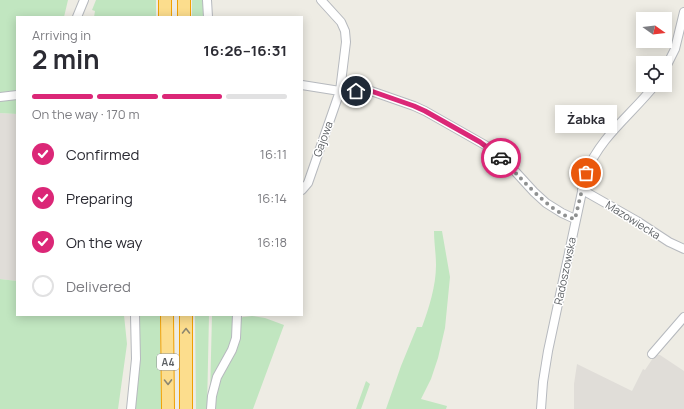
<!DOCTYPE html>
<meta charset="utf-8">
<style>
body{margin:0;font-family:Manrope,sans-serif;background:#f7f7f7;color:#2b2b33;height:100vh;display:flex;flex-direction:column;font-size:15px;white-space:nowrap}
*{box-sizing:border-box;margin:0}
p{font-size:13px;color:#7c7c81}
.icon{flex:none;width:22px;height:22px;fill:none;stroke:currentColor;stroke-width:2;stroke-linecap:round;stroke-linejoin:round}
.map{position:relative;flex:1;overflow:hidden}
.drawer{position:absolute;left:16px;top:16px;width:287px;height:300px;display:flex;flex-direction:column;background:#fff;border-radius:0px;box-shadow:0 2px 10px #0003}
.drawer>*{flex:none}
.needle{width:26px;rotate:104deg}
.fabs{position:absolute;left:636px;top:12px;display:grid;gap:8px}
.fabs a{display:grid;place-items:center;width:36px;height:36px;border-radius:0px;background:#fff;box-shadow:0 2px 10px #0003;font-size:20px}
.pin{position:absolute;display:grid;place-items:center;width:34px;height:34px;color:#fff;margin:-17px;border:2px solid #fff;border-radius:50%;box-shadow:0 1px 4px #0007}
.courier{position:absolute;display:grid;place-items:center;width:40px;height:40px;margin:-20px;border:3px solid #db2777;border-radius:50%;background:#fff;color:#222;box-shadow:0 1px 5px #0007}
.bubble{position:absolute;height:28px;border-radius:0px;background:#fff;box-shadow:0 2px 10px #0003;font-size:13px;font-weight:700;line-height:28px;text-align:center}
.overview em{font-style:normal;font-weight:700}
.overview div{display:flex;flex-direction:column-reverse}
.overview{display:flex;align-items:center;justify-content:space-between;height:68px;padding:0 16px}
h1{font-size:26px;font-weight:700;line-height:30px}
.bar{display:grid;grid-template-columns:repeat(4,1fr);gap:6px 4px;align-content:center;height:48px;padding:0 16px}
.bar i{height:5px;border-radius:3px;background:#e1e1e2}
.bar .current{background:#db2777}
.bar p{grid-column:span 4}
ol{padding:0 16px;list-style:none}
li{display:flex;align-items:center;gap:12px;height:44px}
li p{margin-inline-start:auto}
li .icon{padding:4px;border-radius:50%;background:#db2777;color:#fff;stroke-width:4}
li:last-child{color:#7c7c81}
li i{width:22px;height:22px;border:2px solid #e1e1e2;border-radius:50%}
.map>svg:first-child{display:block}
.industrial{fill:#e0ddd8}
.green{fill:#c1e6c0}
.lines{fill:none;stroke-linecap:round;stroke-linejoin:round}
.minor-casing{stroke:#b6b9be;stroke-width:10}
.highway-casing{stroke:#f0a002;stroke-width:14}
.minor{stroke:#fff;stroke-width:8}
.highway{stroke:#fcdd8d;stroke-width:12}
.oneway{stroke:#8c8670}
.done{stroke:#8f9191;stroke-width:4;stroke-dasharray:0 7.2}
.route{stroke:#db2777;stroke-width:5}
.labels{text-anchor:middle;stroke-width:3;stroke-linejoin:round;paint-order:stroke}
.shield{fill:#fff;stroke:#8d9092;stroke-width:1}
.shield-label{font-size:10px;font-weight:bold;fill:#5c6064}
.street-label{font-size:11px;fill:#5c6064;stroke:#fff}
</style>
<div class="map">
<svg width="684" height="409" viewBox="0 0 684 409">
<rect width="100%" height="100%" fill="#eeece4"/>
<path class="industrial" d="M 0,113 L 17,114 L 17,281 L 0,279 Z
M 655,355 L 660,355 L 684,371 L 684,409 L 574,409 L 574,384 L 577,364 L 632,391 L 643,369 L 645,370 Z"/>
<path class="green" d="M 0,0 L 68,0 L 64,17 L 17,17 L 17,91 L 0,93 Z
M 96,0 L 156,0 L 156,17 L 94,17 L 95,11 L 92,10 Z
M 192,0 L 204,0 L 205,17 L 192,17 Z
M 17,98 L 17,114 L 0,113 L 0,100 Z
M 434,231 L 442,231 L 450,277 L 445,328 L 438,358 L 431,379 L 421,399 L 447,406 L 446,409 L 386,409 L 401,366 L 417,327 L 422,327 C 429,308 436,286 436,265 C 436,254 434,242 434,231 Z
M 0,279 L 17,281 L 17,315 L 124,315 L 127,344 L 118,409 L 0,409 Z
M 138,315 L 160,315 L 161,409 L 134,409 L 140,362 Z
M 195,315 L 209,315 L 207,409 L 196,409 Z
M 212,315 L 234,315 L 232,344 L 210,396 Z
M 252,316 L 265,318 L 284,325 L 253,409 L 212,409 L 221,374 L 238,340 L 241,318 L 243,317 Z
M 366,381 L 370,384 L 361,409 L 356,409 Z"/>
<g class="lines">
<g class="minor-casing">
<path id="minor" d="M 207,0 L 208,17
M 77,17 L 84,0
M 665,69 L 675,49 L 684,12
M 302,85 L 346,92 L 361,90 L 371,91 L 414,106 L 425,111 L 492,149 L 512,168 L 534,192 L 546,203 L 562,213 L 575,219
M 0,97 L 17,95
M 302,190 L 308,183 L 340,91 L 346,42 L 345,31 L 341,22 L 321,0
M 582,190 L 586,192 L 637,221 L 669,242 L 684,249
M 652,354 L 684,317
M 131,409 L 136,359 L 135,315
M 211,409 L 212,396 L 217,377 L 232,350 L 236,338 L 237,315
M 541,409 L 543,382 L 548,351 L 586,173 C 600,137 631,115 655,85"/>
</g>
<g class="highway-casing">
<path id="highway" d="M 165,0 L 165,17
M 184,0 L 184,17
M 167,315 L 168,409
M 186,409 L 186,315"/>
</g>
<use href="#minor" class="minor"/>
<use href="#highway" class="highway"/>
</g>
<defs><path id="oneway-chevron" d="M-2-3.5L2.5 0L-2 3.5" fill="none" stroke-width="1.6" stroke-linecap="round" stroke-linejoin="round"/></defs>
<g class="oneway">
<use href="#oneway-chevron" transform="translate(186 331) rotate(-90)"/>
<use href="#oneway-chevron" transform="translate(168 382) rotate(89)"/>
</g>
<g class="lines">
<path class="done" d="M 501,158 C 519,175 550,214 575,219 L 586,173"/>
<path class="route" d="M 356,91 L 364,90 L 371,91 L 414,106 L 425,111 L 480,142 L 501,158"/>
</g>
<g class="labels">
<rect class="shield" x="157" y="354" width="22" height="16" rx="3"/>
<g class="shield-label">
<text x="168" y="366">A4</text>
</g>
<g class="street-label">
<text transform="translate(323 139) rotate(-70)" y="4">Gajowa</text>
<text transform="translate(633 220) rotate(32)" y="4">Mazowiecka</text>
<text transform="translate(565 271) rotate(-78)" y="4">Radoszowska</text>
</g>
</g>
</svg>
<div class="fabs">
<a><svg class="needle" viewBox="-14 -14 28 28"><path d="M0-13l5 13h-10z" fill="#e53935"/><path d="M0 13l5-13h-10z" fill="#7c7c81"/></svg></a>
<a><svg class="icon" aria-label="locate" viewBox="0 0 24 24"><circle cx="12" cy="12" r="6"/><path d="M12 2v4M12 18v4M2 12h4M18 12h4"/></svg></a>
</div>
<div class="pin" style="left:586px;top:173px;background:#ea580c"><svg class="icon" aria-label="bag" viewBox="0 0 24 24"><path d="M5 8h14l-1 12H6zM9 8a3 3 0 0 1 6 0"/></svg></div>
<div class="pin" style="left:356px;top:91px;background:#1f2937"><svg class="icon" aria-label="home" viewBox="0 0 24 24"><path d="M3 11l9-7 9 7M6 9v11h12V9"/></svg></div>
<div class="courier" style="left:501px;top:158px"><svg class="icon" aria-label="car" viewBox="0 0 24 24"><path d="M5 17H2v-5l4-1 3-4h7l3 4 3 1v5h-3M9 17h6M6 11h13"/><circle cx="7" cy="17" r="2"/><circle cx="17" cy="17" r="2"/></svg></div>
<div class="bubble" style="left:555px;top:105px;width:62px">Żabka</div>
<section class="drawer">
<div class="overview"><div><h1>2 min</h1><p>Arriving in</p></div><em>16:26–16:31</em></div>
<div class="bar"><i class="current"></i><i class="current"></i><i class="current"></i><i></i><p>On the way · 170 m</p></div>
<ol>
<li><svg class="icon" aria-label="check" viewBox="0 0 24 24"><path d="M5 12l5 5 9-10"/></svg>Confirmed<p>16:11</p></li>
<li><svg class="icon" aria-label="check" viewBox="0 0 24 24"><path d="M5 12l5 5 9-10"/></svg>Preparing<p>16:14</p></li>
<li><svg class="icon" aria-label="check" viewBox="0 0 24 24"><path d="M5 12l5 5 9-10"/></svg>On the way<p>16:18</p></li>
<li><i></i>Delivered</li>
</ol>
</section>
</div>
